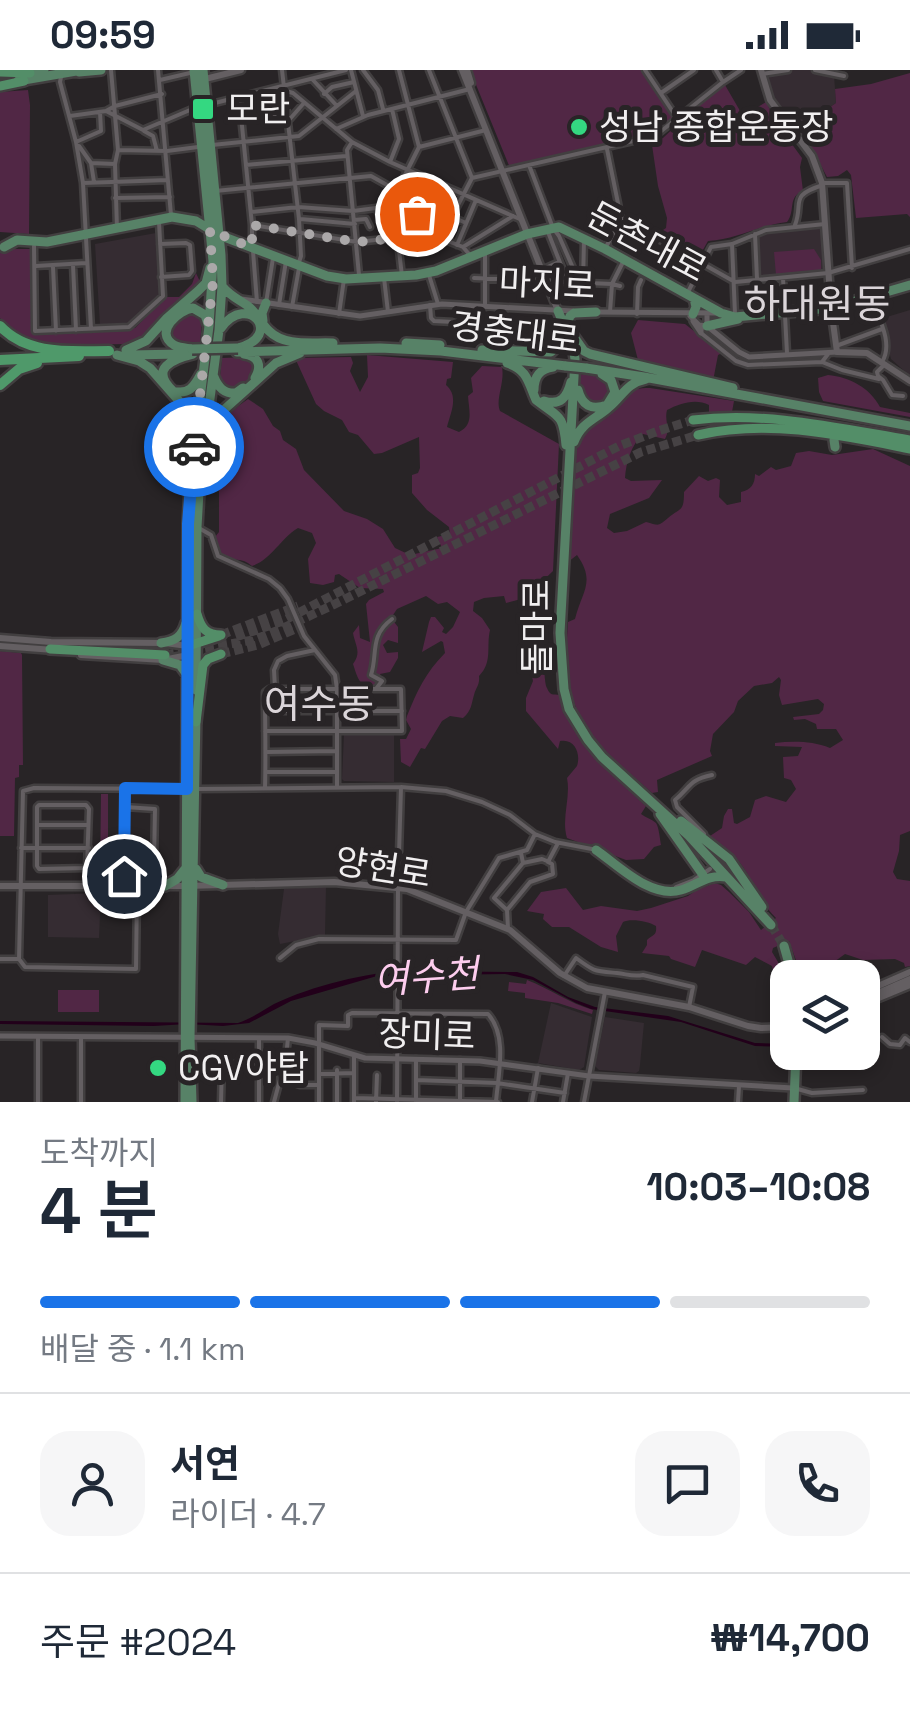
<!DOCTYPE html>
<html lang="ko">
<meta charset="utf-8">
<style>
body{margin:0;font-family:"Space Grotesk","Noto Sans KR",sans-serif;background:#f6f6f7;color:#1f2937;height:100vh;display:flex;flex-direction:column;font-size:38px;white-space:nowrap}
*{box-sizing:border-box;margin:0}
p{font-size:32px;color:#747a83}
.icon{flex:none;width:55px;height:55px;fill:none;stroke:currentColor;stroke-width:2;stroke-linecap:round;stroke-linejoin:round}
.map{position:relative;height:1032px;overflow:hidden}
.sheet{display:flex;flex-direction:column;background:#fff;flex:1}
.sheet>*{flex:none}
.controls{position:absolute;left:770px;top:890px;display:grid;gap:20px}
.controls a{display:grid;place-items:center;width:110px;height:110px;border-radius:20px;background:#fff;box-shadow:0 5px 15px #0003;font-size:50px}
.pin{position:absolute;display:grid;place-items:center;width:85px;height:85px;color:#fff;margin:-42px;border:5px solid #fff;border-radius:50%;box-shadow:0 2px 10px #0007}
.courier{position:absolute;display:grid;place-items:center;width:100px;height:100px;margin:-50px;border:8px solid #1a73e8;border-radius:50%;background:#fff;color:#222;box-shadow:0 2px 12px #0007}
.headline em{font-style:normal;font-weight:600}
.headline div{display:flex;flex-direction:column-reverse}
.headline{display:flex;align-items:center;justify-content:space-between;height:170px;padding:0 40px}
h1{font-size:65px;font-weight:600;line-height:75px}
.bar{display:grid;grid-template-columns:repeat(4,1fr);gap:15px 10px;align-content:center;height:120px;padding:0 40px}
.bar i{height:12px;border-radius:8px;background:#e0e1e3}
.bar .active{background:#1a73e8}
.bar p{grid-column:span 4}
.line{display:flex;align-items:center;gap:25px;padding:0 40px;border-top:2px solid #e0e1e3}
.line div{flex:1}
.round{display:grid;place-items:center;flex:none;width:105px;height:105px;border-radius:30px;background:#f6f6f7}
.status{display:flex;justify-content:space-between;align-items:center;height:70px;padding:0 50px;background:#fff;direction:ltr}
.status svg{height:28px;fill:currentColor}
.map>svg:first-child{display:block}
.built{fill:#352c32}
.green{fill:#512745}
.water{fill:#22001a}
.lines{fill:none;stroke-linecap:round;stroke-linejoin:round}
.primary-tunnel{stroke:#464244;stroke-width:9;stroke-dasharray:9 4.5;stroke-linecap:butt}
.trunk-tunnel{stroke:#464244;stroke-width:9;stroke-dasharray:9 4.5;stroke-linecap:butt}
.minor-casing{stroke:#423f40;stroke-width:9}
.tertiary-casing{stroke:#423f40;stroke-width:10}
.secondary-casing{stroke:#423f40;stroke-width:11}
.primary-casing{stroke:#423f40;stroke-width:14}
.trunk-casing{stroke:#423f40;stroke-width:14}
.motorway-casing{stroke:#423f40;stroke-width:15}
.minor{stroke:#645f62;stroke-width:4}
.tertiary{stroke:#645f62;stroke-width:5}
.secondary{stroke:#645f62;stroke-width:6}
.primary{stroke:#578267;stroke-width:9}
.trunk{stroke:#538e68;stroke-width:9}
.motorway{stroke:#4f996a;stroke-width:10}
.primary-bridge-casing{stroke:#423f40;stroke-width:14;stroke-linecap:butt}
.primary-bridge{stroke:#578267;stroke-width:9}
.done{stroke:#aba8a9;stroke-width:10;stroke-dasharray:0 18}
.route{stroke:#1a73e8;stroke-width:12}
.poi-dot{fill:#34d881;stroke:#282426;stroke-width:4}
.labels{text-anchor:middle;stroke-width:10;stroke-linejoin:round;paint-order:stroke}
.poi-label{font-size:35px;fill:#f1eff0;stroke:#282426;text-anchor:start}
.street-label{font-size:35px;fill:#f1eff0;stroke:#282426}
.water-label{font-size:38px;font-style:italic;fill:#fdcdee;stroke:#282426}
.quarter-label{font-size:40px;fill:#dbd5d9;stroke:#282426}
</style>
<div class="status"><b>09:59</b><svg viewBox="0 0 49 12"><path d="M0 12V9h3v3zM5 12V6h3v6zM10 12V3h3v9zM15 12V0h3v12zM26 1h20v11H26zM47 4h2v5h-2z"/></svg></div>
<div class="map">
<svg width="910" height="1032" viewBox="0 0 910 1032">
<rect width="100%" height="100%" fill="#282426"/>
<path class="built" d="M 761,0 L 814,0 L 834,5 L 836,33 L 820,44 L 790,57 L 770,30 Z
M 825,154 L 828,203 L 757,210 L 755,164 L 766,160 Z
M 156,163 L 160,224 L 130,254 L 100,255 L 95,174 Z
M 910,240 L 910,306 L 891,289 L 880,249 Z
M 344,664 L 394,665 L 394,712 L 344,711 L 342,709 Z
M 326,816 L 325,865 L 280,874 L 278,864 L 284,819 Z
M 101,823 L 99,868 L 48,867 L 48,825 Z
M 551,933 L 592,947 L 584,997 L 579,1000 L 538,993 Z
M 605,947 L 644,953 L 640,995 L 639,1001 L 636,1003 L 599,1000 L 595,996 Z"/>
<path class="green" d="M 470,0 L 642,0 L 675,48 L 655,66 L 510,98 Z
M 910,3 L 910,147 L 907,144 L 856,148 L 851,105 L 847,100 L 838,106 L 827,107 L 807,69 L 796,55 L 820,44 L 836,33 L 835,19 L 871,14 Z
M 725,15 L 743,46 L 766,32 L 778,55 L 802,88 L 800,97 L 803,121 C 787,127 796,141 787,152 C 757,156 737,169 708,171 L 700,185 L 660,162 L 666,158 L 667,148 L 658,116 L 652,75 L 655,70 L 663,68 L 699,34 Z
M 28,20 L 30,35 L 29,164 L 0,162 L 0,22 Z
M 0,179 L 30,179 L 33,183 L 36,264 L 135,258 L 166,227 L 179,227 L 192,214 L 196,203 L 201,214 L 143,269 L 134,274 L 40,275 L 17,266 L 0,248 Z
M 814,179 L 821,190 L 821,201 L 776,205 L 774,182 Z
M 190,240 L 200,246 L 202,252 L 200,275 C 186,275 178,277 169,266 L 169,254 Z
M 638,250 L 685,254 L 722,283 L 718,285 L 713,311 L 639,294 L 631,263 Z
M 367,285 L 453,292 L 451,308 L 447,309 L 446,315 C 459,326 451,342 447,357 L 459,362 C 474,355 469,341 468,326 L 473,322 L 471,308 L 482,296 L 502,297 C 505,313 495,329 500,341 L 559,374 L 553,501 L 530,523 L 521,529 L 506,533 L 504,526 L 484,528 L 474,532 L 473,541 L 482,548 L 490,560 C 486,577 493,592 479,606 C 480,615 476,617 474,625 C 471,635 472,640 463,648 L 450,646 L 442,651 L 425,679 L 421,678 L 410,697 L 401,692 L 400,669 L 406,669 L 411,659 L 406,650 L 407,646 C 417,621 426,602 445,583 L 443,572 L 441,571 L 422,582 L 429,552 L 431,547 L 435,547 L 444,558 L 442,562 L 446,564 L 453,557 L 460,542 L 447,532 L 438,534 L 426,526 L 397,539 L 391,548 L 398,557 L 398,573 L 388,570 L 383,575 L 387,583 L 398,582 L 398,588 L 390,602 L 380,604 L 382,608 L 378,615 C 360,620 358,609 353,594 C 362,582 355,575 353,563 L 359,555 L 360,568 L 370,572 L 366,534 L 369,530 L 384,522 L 383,519 L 360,518 L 339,504 L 335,505 L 334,512 L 323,515 L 310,513 L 308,489 L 316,473 L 312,463 L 298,458 C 280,469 271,490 252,496 C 242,487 232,491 222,487 L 215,467 L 219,462 L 219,392 L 222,370 L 230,342 L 248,329 L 263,339 L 273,356 L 280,361 L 283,370 L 296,379 L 304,400 L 344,441 L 367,449 L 383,459 L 395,478 L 410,485 L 442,478 L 437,467 L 450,464 L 449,457 L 427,440 L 412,423 L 412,405 L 418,403 L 420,398 L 419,367 L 382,383 L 374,384 L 358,365 L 349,362 L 342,350 L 324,341 L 316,334 L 295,288 L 351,287 L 353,293 L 350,301 L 360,322 L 368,307 Z
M 248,287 L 256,294 L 255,304 L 237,320 L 225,318 L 220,306 L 222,288 Z
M 580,304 L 598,306 L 610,311 L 611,328 L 600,335 L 586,332 L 580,318 Z
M 828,305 C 850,307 870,318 880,337 L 910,343 L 910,347 L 823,331 L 819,322 L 818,308 Z
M 650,318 L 734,331 L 732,342 L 709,342 L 709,335 C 696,328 680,333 667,340 C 664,351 671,358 665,369 L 643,364 C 631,375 626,393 625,408 L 631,411 L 662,410 L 649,428 L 610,444 L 607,458 L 614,463 L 627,461 L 646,452 C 660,456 658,456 668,448 C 681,437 684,442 684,422 L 699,406 L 708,411 L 716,408 L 720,410 L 719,427 L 727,435 L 741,432 L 741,422 C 751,420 755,414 755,404 L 759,406 L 771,397 L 776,400 L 791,396 L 796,383 L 809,381 L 832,385 L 873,379 L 910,396 L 910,761 L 900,765 L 899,781 L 893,802 L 897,809 L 910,811 L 910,896 L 905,897 L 904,893 L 895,889 L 863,890 L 845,884 L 816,905 L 802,907 L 789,871 L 773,878 L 772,882 L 778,892 L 779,898 L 774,904 L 772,896 L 755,887 L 746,895 L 702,880 L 695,897 L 671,889 L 669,886 L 642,883 L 647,875 L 647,870 C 653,864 657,866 656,856 C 649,851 630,848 623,852 L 616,866 L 618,882 L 601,877 L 569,857 L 552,857 L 543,849 L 544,844 L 527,841 L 541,822 L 566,818 L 583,840 L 601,836 L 637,841 L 651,838 L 688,826 L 698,819 L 715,813 L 721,815 L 729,822 L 749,842 L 761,860 L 776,848 C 757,830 752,805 735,787 C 728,779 717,775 710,766 L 722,758 L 724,746 L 728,739 L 732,739 L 734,753 L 737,754 L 750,747 L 755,730 L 766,726 L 786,732 L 796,719 L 791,710 L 784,708 L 783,687 L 798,686 L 802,677 L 775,676 L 775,673 C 794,671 812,671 830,678 L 843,670 L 836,659 L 817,659 L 816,654 L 805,649 L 794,650 L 793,647 L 819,644 L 823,640 L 824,634 L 818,629 L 782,635 L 779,625 L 781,610 L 779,607 L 772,613 L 754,616 L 738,631 L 734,642 L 713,664 L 710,681 L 712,686 L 657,710 L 658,722 L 652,723 C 637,709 620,696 605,682 C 568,645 564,602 568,552 L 575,549 C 582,521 596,512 577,485 L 568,492 C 569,466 568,372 586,356 C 594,349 605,348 613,340 C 628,325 626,318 650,318 Z
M 544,560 C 544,570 543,611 547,618 C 550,626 553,624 560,625 C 574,673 611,703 646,736 L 641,744 C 646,748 652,749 656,753 C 659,757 660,770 661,775 L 654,777 L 644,789 L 626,790 L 567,768 C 561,748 571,728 567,708 L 577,696 C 581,684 575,668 560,671 L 558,679 L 526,641 L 526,628 L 533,611 L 529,593 L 531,571 Z
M 0,581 L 21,583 L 22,585 L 23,695 L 19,695 L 19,707 L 15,708 L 14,766 L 0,766 Z
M 101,724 L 108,724 L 108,809 L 100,809 Z
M 527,910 C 550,919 569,933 593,940 L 592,944 L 558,933 L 525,928 L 525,923 L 508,921 L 509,912 L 526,914 Z
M 58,920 L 99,920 L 99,942 L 58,942 Z"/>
<path class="water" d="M 408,901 L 517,902 L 533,907 L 568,927 L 595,937 L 668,946 L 755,973 L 787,974 L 788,977 L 755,976 L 681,952 L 591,939 L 576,933 L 533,910 L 505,904 L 377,906 L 291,931 L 249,953 L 223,956 L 187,954 L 154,956 L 0,954 L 0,951 L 238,953 C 252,948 262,941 274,934 C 312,916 366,902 408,901 Z"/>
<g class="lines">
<path class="primary-tunnel" d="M 771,855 L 784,876"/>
<path class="trunk-tunnel" d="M 221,565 L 298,536
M 236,567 L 283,551 L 619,376 L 658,361 L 693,350
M 221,584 L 258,575 L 302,556
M 165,585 L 253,570 L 279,560 L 333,535 L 641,382 L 698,365"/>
<g class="minor-casing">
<path id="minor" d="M 111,0 L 118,80 L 115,94 L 117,159
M 158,0 L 171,145
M 282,0 L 299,149 L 301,186 L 298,195
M 351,0 L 363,46
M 363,0 L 378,20 L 383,39
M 399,0 L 419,77 L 393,129 L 402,206
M 429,0 L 472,108
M 645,0 L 677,48
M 716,0 L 723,12
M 815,0 L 844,6
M 762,4 L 788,0
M 61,7 L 60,12 L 76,72 L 83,113 L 91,259
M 160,10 L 194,2
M 313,10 L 337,36
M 286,21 L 293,23 L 352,72 L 390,92 L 522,150
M 661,23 L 694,0
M 324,24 L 332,17 L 354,12
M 239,26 L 252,155 L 252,170 L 250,175
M 207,35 L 346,0
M 106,41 L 143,60 L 197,37
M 70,46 L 106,41 L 115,36 L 162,24
M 242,48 L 287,44
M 289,50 L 304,33
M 336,59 L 368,45 L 470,19
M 144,61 L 153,66 L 157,81
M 76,72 L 101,61 L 100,42
M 352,72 L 347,80 L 359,205
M 212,75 L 299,66 L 356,21
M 79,76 L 91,93 L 94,112
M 419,77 L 486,60
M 118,80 L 167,81 L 198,77
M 390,92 L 399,69 L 392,39
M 91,93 L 115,94
M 246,95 L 346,86
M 529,95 L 553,158 L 559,166 L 580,214
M 83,113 L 168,110
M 822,113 L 847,113 L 852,198
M 215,121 L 371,106 L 396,120
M 115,128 L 170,127
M 429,137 L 439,114
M 376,138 L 423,134 L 466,153
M 251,142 L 298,137 L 353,141 L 376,138 L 381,149
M 621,148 L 735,212 L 828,203 L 910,179
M 300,149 L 355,154
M 354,150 L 366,149 L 370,157
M 252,155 L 357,172 L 430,164 L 463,177 L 469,184
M 795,155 C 804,132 788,126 823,115
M 548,162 L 568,213
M 755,164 L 757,209
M 417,165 L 417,135
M 441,168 L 472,108 L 655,66 L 723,12 L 741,0
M 160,174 L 186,173 L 190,175 L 192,201 L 189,205 L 161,207
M 732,174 L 735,244
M 457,175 L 476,130
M 34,176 L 35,261 L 129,257 L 163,226 L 159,152
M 463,177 L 513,146
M 605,179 L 621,148 L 607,79
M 253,181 L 257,232
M 73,195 L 76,260
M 36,196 L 86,193
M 53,197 L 56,261
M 541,200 L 559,192
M 429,205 L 438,234
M 384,208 L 388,242
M 474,208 L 612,214 L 620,216
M 783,208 L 787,283
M 583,214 L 584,169
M 687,224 L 711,177 L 732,174 L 766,160 L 825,154
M 871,227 C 878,247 894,273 882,292
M 266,233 L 273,188
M 279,235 L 286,191
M 430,235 L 431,248 L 434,251 L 473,253 L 477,249 L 477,237
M 485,236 L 485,182
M 292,237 L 299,198
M 610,242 L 612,214 L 624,190
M 339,244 L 344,209
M 637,244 L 638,217 L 641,210
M 701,263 L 736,291 L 748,295 L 822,292 L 828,284
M 836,276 L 882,259
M 822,292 L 842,300 L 879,309
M 885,294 L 877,302 L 878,306 L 883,310 L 892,325 L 903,326
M 197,457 L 211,465 L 218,486 L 269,509 L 280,518 L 288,529 L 304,566 L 335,605 L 337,619 L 337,717
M 275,619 L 274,600 L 278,591 L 287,586 L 315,580
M 376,619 L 382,611 L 371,605 C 378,584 369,566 392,549
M 267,641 L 402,641
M 265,661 L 402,661 L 401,619 L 269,619 L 265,622 C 265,654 266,686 265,718
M 267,682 L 337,681
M 267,702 L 337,702
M 195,719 L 401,717 L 446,721 L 482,732 L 510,745 L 535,764 L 555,772 L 597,780
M 39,735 L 86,735 L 89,739 L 87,798 L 39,799 L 37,796 L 37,737 Z
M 37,755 L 87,755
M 704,764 L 677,737 L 675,730 C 691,717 688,710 712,705
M 21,778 L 89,778
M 521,783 L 523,793 L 494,828 L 507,840 L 530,812 L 553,804 L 552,794 L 548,792 L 558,773
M 124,793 L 154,792 L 155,739 L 125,737
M 523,793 L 542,789 L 547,791
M 124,813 L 125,718
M 676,817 L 694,810 L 710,799
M 507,840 L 508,859
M 280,888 L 296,875 L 319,869 L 456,870 L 466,842 L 499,788 L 527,780 L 535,764
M 0,889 L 19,889 L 25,897 L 136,899 L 137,819
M 19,889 L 23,721 L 34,718 L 184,719
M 564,906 L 576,888 C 595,902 594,901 617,903 C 627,904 632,907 643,905 L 693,917 L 689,937
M 81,967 L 81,1032
M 882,967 L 890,974 L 900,975 L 905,968 L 910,972
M 259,968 L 259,1032
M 274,987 L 285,991
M 286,987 L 300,991
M 354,987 L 354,1032
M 337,1000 L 337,1032
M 319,1004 L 354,1003
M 280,1008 L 300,1015 L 319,1015
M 416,1010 L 497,1013 L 565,1023
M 794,1018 L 812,1023 L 863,1020
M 354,1028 L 498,1032
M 38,1032 L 38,967
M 221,1032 L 222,994 L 259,994
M 274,1032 L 286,987 L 288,968
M 319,1032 L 319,955 L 348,956 L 348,945 L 352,943 L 488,944 C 508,966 498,1005 496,1032
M 376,1032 L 377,1005
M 397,1032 L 398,818 L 401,717
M 416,1032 L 416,989
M 460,1032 L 460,990
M 532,1032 L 538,998
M 563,1032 L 568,1003
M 584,1032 L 605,922
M 738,1032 L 739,1016"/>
</g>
<g class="tertiary-casing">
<path id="tertiary" d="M 241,229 L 360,246 L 442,234 L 573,241
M 594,242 L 718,243
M 707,244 L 707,256 L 739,282 L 749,287 L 837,282
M 690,246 L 699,255 L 707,256 L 701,258 L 701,263 L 693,251
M 0,966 L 288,968 L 315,973 L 365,988 L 480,991 L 589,1006 L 793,1018"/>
</g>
<g class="secondary-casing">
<path id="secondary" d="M 462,0 L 558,241
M 467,0 L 471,13
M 761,0 L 770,30 L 812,86 L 822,113 L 831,238 L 837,282 L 867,283 L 910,311
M 205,9 L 241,0
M 0,568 L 51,572 L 165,573 L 188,576
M 0,576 L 54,580
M 81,585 L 163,590 L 188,585
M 0,816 L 186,816 L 334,812 L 407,819 L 510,860 L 560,903 L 587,918 L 689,937 L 748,956 L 761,958 L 788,957
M 862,923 L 910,902
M 862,930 L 910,909
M 862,935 L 910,915"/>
</g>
<g class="primary-casing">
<path id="primary" d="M 79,2 L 101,0
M 30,3 L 44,0
M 18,11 L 82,0
M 4,177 L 17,170 L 47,172 L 172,147 L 196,151 L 219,165 L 253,178 L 327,206 L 346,209 L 416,205 L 436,201 L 527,164 L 559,157 L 605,179 L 721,243 L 735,247 L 831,238 L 910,215
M 222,216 C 230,226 238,229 248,236 C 257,243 261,254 269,261 C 285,277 312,272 333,273
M 558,241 L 573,276 L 575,289 L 560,563 L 564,619 L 569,639 L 588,670 L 602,687 L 689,766 L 771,855
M 693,244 L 696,237 L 694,228
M 263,251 L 262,243 L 266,233
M 707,256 L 738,249
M 221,258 C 248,221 285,266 238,278
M 572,264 L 584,281 L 590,284 L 733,318
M 406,273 L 440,275
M 192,279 C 186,278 180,278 174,275 C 153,262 179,240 193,238 L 205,245 L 208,254
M 126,280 L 146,271 L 166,249 L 198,221 L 206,213 L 210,198
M 482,280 L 551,282 L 560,274 L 570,246 L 574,243 L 596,242
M 237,282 L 380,278 L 441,281 L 566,296
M 193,284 C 172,289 149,299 173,321 C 189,325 194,317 201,304
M 244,284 C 259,286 262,296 255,308
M 117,285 L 139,291 L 150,298 L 187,340 L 194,358
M 131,285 L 180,284
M 507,293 C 528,300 528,312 536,330 C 559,348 563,343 566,375
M 586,298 L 644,307 L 910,356
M 214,307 C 218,317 224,324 236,323 L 243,318
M 534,320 C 534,306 540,299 553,297
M 578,320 C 582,335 591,341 607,335 L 615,322 L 611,310 L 602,304
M 544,331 C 561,336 567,327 571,312
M 209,357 L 218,345 L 276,293 L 300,283
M 834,370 L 835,377
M 574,372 C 581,353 594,350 608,338 C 623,326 626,313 646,309
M 161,573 C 175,571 182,567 186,553
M 163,590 L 180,595 L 188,606
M 196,620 L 197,457 L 200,405 L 219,260 L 222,216 L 221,185 L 203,0
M 660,744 L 703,805
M 681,751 L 729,789 L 762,837
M 596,780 C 619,796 651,829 681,820 C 698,815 707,804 726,807
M 196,799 L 201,807 L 223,815
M 165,816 L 177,809 L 185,799
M 784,876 L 793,908
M 185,1032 L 188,453 L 191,401 L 209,256 L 213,191 L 194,0
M 192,1032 L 190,968 L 196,645
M 794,1032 L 796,982"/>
</g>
<g class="trunk-casing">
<path id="trunk" d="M 0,2 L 30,3
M 0,16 L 24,11
M 693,350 C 766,341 838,358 910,370
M 698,365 C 770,349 840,365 910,379
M 197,544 C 201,558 206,565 221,565
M 188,576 L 219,566
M 50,579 L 165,585
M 196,652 L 203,595 L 208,589 L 221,584"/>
</g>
<g class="motorway-casing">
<path id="motorway" d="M 0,256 C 28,286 71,281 109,281
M 0,290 L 79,286
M 0,315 L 19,299 L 37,293"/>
</g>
<use href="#minor" class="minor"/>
<use href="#tertiary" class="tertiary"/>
<use href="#secondary" class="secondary"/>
<use href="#primary" class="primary"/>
<use href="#trunk" class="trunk"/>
<use href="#motorway" class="motorway"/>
<g class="primary-bridge-casing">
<path id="primary-bridge" d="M 192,279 L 238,278
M 566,296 L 586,298"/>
</g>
<use href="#primary-bridge" class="primary-bridge"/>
</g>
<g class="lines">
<path class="done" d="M 194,377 L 213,212 L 210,160 L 250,177 L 252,170 L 252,155 L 357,172 L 417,166 L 417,144"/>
<path class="route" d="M 124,806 L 125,718 L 187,719 L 188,454 L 194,377"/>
</g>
<g class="poi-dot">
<rect x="191" y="27" width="24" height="24" rx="5"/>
<circle cx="579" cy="57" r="10"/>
<circle cx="158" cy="998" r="10"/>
</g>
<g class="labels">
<g class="poi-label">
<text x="226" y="51">모란</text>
<text x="599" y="69">성남 종합운동장</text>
<text x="178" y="1010">CGV야탑</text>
</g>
<g class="street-label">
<text transform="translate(647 172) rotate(28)" y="12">둔촌대로</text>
<text transform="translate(547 214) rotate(3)" y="12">마지로</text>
<text transform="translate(515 263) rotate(7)" y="12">경충대로</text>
<text transform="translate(537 557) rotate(-90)" y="12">돌마로</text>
<text transform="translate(383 798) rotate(9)" y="12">양현로</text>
<text transform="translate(427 965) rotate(2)" y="12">장미로</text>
</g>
<g class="water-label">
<text transform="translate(426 907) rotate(-4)" y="13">여수천</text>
</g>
<g class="quarter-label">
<text x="817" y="248">하대원동</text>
<text x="319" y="648">여수동</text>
</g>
</g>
</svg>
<div class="controls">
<a><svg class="icon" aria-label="layers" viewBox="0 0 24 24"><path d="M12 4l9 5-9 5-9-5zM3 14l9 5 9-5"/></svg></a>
</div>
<div class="pin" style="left:417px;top:144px;background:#ea580c"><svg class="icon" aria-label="bag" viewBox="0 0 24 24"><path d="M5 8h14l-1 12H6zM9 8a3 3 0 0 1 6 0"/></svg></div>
<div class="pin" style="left:124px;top:806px;background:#1f2937"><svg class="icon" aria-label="home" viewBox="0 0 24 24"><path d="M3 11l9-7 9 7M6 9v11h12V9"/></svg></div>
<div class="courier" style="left:194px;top:377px"><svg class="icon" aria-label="car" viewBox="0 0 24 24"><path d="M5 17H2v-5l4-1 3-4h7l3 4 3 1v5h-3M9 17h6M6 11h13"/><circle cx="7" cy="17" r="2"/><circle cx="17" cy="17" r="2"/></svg></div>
</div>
<section class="sheet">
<div class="headline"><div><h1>4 분</h1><p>도착까지</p></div><em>10:03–10:08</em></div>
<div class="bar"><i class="active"></i><i class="active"></i><i class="active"></i><i></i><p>배달 중 · 1.1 km</p></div>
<div class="line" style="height:180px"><a class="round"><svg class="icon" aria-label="person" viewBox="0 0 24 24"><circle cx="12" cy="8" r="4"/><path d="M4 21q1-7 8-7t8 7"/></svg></a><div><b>서연</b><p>라이더 · 4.7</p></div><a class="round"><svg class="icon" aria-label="chat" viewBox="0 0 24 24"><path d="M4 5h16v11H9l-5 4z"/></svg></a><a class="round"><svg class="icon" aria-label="phone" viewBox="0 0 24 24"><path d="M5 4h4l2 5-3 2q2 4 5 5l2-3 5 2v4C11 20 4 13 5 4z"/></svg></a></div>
<div class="line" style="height:130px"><div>주문 #2024</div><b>₩14,700</b></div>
</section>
